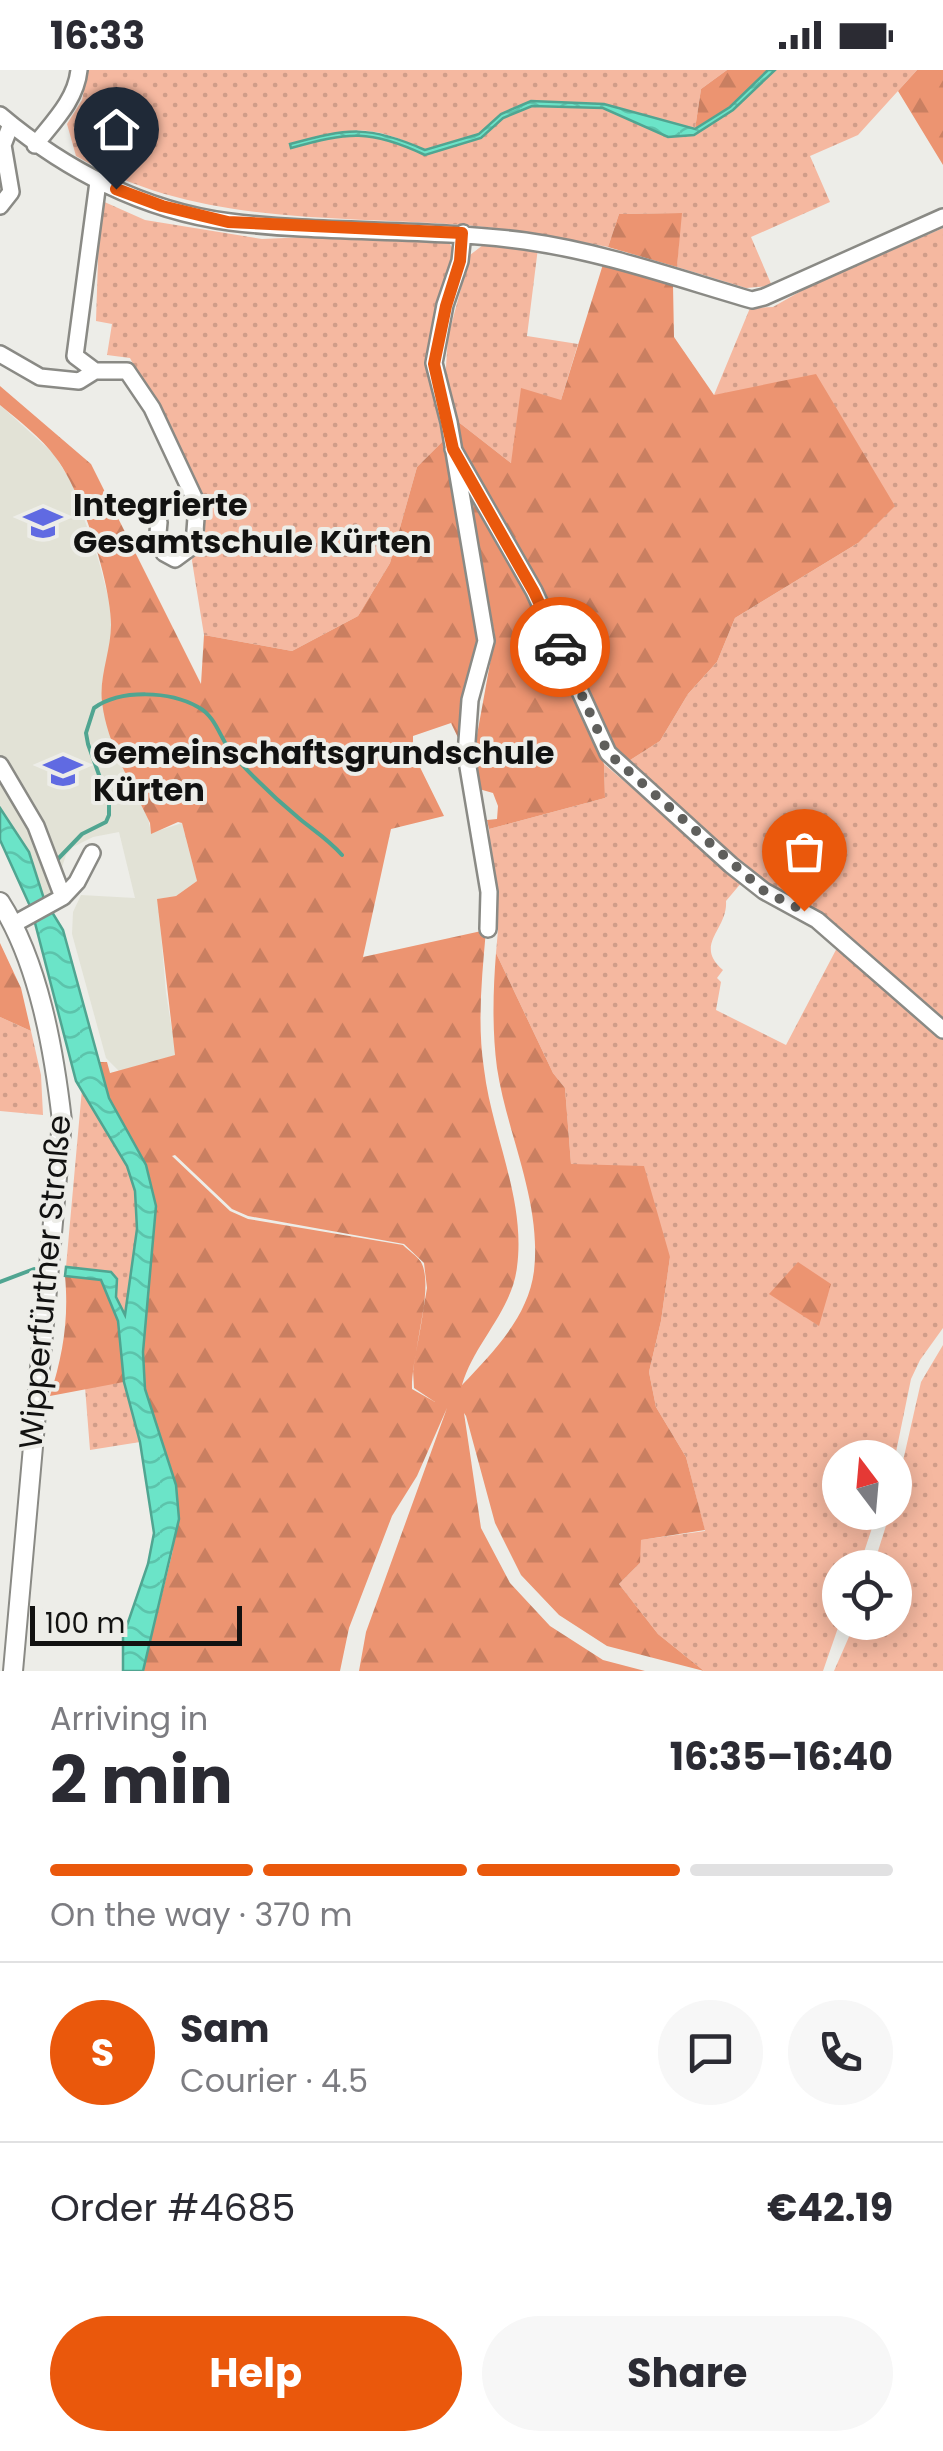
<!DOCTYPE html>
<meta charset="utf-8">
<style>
body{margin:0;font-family:Poppins,sans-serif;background:#f7f7f7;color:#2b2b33;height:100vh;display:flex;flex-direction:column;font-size:38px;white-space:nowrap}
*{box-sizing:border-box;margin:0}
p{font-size:32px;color:#7c7c81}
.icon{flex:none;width:55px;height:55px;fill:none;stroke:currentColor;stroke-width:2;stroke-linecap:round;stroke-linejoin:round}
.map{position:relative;height:1601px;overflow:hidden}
.side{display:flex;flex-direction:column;background:#fff;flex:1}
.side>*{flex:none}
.needle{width:65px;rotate:344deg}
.buttons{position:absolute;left:822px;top:1370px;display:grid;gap:20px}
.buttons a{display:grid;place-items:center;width:90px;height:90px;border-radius:50%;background:#fff;box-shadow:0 5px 25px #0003;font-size:50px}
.scale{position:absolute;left:30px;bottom:25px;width:212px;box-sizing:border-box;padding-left:10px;border:5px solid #121211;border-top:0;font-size:28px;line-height:35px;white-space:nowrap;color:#121211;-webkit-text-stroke:8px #edede8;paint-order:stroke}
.pin{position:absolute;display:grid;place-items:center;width:85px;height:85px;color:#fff;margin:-102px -42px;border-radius:50% 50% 50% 0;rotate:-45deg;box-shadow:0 0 10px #0007}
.pin .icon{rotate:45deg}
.courier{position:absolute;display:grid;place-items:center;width:100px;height:100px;margin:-50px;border:8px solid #ea580c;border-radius:50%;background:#fff;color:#222;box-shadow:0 2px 12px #0007}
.summary em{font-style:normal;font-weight:700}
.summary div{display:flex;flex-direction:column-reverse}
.summary{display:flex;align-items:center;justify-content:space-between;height:170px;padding:0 50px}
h1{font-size:65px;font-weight:700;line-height:75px}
.bar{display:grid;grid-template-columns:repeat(4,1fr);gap:15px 10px;align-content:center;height:120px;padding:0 50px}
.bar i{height:12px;border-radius:8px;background:#e1e1e2}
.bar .current{background:#ea580c}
.bar p{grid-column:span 4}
.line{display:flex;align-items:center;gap:25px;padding:0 50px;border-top:2px solid #e1e1e2}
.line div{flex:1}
.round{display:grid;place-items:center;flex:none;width:105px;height:105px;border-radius:52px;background:#f7f7f7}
.action{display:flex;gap:20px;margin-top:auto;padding:20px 50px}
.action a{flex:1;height:115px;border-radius:60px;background:#ea580c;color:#fff;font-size:40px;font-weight:700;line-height:115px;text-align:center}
.action a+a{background:#f7f7f7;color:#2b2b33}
.status{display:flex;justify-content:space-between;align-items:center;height:70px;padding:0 50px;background:#fff;direction:ltr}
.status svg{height:28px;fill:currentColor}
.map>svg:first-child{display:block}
.built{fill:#e2e2d6}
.grass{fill:url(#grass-dots)}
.forest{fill:url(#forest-firs);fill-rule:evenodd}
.water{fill:url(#water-waves);stroke:#50a591;stroke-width:2.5}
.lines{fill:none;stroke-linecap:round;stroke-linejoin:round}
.stream{stroke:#50a591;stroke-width:4}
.minor-casing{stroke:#8a8a85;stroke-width:20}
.major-casing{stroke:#8a8a85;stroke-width:22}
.minor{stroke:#fff;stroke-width:15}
.major{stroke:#fff;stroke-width:18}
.done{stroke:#5f5f5c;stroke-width:10;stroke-dasharray:0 18}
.route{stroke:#ea580c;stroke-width:12}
.labels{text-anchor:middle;stroke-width:8;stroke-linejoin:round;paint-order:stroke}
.poi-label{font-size:32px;font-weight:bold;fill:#121211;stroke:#edede8;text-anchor:start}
.street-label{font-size:32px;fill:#121211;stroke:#edede8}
</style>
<div class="status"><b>16:33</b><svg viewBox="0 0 49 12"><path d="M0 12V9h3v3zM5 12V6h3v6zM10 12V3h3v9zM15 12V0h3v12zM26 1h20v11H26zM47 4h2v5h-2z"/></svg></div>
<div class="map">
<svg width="943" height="1601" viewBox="0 0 943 1601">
<defs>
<pattern id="grass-dots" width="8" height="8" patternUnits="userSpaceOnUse" patternTransform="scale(2.5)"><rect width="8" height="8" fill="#f5b8a0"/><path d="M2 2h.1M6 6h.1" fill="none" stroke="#d19d89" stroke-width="1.8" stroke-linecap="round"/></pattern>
<pattern id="forest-firs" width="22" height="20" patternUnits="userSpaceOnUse" patternTransform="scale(2.5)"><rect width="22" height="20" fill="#ec9471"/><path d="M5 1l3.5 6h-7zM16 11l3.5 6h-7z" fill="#c97f61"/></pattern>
<pattern id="water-waves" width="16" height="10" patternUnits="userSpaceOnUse" patternTransform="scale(2.5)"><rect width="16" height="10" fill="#6be4c8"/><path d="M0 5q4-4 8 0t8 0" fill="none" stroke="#5cc3ab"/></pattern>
</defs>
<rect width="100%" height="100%" fill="#edede8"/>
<path class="built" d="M 0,335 L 53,383 L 72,413 L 99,492 L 110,534 L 111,558 L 151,763 L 182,753 L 197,811 L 176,826 L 158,829 L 166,923 L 176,985 L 119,1001 L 106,988 L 72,864 L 73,842 L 81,825 L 135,828 L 119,762 L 93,767 L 73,777 L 66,785 L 61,800 L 66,817 L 44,829 L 29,782 L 0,738 Z"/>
<path class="grass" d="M 88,0 L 727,0 L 701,19 L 695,59 L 604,34 L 531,31 L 501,44 L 479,64 L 425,80 C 367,53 350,56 291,78 C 349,62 370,59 425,85 L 481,68 L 503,48 L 532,36 L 603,38 L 669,67 L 694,65 L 733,40 L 775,0 L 917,0 L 858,65 L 810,86 L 830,132 L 751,167 L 772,216 L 746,218 L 677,197 L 681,143 L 619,144 L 608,177 C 560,167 513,159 464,155 C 332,145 195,156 76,86 L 67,54 L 82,30 Z
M 100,130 L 145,150 L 262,169 L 307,167 L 449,173 L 457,184 L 436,265 L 431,313 L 443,371 L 417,397 L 390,493 L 358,546 L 292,581 L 204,565 L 192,491 L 198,440 L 195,417 L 130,288 L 107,285 L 112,254 L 96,251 Z
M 943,158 L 943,948 L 821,845 L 759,810 L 624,694 L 660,671 L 688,624 L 717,592 L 735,548 L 858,473 L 714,325 L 750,238 L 773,237 L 808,217 Z
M 483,175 L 538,178 L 527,266 L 578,274 L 561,330 L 511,393 L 452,347 L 445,312 L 448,267 L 470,185 Z
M 604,694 L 742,812 L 726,831 C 728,860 693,874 723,900 L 717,908 L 721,912 L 716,940 L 786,975 L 838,876 L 943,963 L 943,1258 L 920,1290 L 911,1309 L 895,1387 L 840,1388 L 840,1442 L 877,1443 L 859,1497 L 840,1498 L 840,1552 L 823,1601 L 704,1601 L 658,1564 L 619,1514 L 640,1493 L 640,1470 L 705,1461 L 686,1387 L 656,1337 L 649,1302 L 661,1251 L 670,1187 L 571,1094 L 565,1018 L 553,1003 L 496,883 L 498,860 L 489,759 L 605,728 Z
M 0,947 L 31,961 L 41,1005 L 43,1045 L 0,1041 Z
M 82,1019 C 100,1051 130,1087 135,1123 C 142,1164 130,1207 125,1247 L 116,1227 L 117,1209 L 111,1202 L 66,1197 Z
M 943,1275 L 943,1601 L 834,1601 L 855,1553 L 895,1552 L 895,1498 L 873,1497 L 890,1443 L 895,1442 L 895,1426 L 921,1312 Z
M 124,1312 L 140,1372 L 90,1380 L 85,1317 Z"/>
<path class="forest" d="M 727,0 L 768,0 L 730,37 L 695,59 L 701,19 Z
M 917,0 L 943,0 L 943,95 L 898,21 Z
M 682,143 L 677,197 L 608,177 L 619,144 Z
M 604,191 L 673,215 L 674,267 L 714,325 L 816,304 L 895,436 L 858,473 L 735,548 L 717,592 L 688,624 L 660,671 L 624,694 L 606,671 L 570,585 L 455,364 L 452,347 L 511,393 L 521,318 L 561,330 Z
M 0,316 L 91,394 L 201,614 L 204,565 L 292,581 L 358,546 L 390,493 L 417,397 L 443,371 L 480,549 L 480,582 L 462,676 L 451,653 L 413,666 L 413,683 L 444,746 L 391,759 L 363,887 L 486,860 C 482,906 477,953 484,999 C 492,1065 526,1130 517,1197 C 512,1241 474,1273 462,1315 C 492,1283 528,1248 534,1201 C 542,1132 507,1064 497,998 C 492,960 493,921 496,883 L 553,1003 L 565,1018 L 571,1094 L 644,1096 L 670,1187 L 661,1251 L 649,1302 L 656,1337 L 686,1387 L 705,1460 L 641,1470 L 640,1493 L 619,1514 L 658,1564 L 704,1601 L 607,1576 L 559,1545 L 521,1505 L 495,1453 L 466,1346 L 464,1343 L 481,1458 L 510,1513 L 550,1556 L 603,1590 L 645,1601 L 359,1601 L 366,1562 L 447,1338 L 417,1406 L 392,1446 L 349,1558 L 340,1601 L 143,1601 L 173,1480 L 176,1415 L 145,1319 L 143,1282 L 146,1095 L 109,1028 L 99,992 L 107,992 L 110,1003 L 175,985 L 157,829 L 176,826 L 197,811 L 182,753 L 178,752 L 151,764 L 150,753 C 132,715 107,675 102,632 C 99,607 111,580 111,555 C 111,513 81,420 56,388 C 41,367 19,351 0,335 ZM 175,1085 L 232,1139 L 248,1146 L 404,1174 L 424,1193 L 427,1218 L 413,1300 L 414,1318 L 435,1332 L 412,1319 C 411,1287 435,1217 421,1192 C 417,1186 408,1180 403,1175 L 248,1149 L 230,1141 L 172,1086 Z
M 462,397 L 563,589 L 604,694 L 605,728 L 489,759 L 487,750 L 497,749 L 498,736 L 493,723 L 479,719 L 475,676 L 495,566 Z
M 0,873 L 21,918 L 31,961 L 0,947 Z
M 798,1192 L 831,1214 L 819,1256 L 769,1224 Z
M 65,1206 L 101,1210 L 118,1251 L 124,1312 L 50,1326 C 63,1285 69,1249 65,1206 Z"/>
<path class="water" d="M 768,0 L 775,0 L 733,40 L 694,65 L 668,67 L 603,38 L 532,36 L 503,48 L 481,68 L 425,85 C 370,59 348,62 291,78 L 290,74 C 348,58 369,55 425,80 L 479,64 L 501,44 L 531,31 L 604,34 L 695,59 L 730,37 Z
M 0,738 L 29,782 L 44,829 L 63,860 L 109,1028 L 146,1095 L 156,1136 L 143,1282 L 145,1319 L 176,1415 L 179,1449 L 143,1601 L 123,1601 L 123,1567 L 148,1494 L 154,1463 L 140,1372 L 124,1312 L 118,1251 L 101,1210 L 65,1206 L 66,1197 L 111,1202 L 117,1209 L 116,1227 L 125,1245 L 137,1159 L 135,1121 L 127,1096 L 76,1011 L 35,853 L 27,838 L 30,836 L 0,770 Z"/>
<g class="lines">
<path class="stream" d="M 56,791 L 82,764 L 106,752 L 109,745 L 109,733 L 88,674 L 86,663 L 94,638 C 121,619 170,621 198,637 C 217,647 220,670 234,686 C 254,708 278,731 301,750 C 316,762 329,770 342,785
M 0,1212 L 34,1199"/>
<g class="minor-casing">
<path id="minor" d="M 0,45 C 65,100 144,141 230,152 C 328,164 427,158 525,171 C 603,182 676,208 752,230 L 764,227 L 943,147
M 35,75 C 53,52 76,30 79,0
M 98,112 L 75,286 L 95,301 L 127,301 L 152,338 L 197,434 L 194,475 L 175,489 L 164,483 L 158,463 L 159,452
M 0,136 L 11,122 L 3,75 L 11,54
M 463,163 L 460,191 L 445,235 L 434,293 L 449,352 L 486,571 L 470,630 L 466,685 L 489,822 L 488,859
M 0,284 L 40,307 L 79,311 L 95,301
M 453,379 L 534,521 L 608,683 L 731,795 L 764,821 L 817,850 L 943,960
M 0,695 L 36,756 L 63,827 L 14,854
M 63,827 L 77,812 L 92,783"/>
</g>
<g class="major-casing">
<path id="major" d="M 0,832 C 39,893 54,981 62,1051 L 13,1601"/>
</g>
<use href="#minor" class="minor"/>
<use href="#major" class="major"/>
</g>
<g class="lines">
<path class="done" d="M 560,577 L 608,683 L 764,821 L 804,841"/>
<path class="route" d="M 116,119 L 162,136 L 228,152 L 462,163 L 460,191 L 446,236 L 434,294 L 453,379 L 534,522 L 560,577"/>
</g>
<defs>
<g id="school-bare" transform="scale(3)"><path d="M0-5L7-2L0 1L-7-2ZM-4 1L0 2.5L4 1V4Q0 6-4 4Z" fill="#606ae2" stroke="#edede8" stroke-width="2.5" paint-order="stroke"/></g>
</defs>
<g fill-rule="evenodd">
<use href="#school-bare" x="43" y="453"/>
<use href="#school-bare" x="63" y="701"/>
</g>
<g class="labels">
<g class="poi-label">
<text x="73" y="446">Integrierte<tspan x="73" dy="37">Gesamtschule Kürten</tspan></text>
<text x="93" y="694">Gemeinschaftsgrundschule<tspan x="93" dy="37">Kürten</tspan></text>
</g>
<g class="street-label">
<text transform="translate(45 1212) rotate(-85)" y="11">Wipperfürther Straße</text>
</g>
</g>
</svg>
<div class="buttons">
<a><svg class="needle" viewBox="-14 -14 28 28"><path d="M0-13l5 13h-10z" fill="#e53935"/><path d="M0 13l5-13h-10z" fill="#7c7c81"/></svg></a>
<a><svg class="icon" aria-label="locate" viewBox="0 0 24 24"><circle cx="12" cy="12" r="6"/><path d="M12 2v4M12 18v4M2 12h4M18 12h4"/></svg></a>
</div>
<div class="scale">100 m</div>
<div class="pin" style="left:804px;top:841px;background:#ea580c"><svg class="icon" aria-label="bag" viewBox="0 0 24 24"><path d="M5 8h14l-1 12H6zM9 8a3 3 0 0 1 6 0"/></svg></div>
<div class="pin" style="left:116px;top:119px;background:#1f2937"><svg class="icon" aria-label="home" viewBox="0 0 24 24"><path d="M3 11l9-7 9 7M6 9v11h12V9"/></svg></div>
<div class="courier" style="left:560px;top:577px"><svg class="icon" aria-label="car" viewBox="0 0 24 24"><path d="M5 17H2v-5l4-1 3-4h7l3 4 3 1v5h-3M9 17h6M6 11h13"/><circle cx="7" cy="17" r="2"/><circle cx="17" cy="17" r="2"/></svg></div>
</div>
<section class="side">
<div class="summary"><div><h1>2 min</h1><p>Arriving in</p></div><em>16:35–16:40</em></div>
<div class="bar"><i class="current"></i><i class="current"></i><i class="current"></i><i></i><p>On the way · 370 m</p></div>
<div class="line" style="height:180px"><b class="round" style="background:#ea580c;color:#fff">S</b><div><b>Sam</b><p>Courier · 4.5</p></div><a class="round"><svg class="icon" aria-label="chat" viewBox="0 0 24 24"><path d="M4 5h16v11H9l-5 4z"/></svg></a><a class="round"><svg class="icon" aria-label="phone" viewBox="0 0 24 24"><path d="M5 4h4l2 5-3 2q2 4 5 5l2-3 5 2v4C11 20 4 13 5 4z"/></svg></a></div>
<div class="line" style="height:130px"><div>Order #4685</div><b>€42.19</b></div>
<div class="action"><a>Help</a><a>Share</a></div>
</section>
